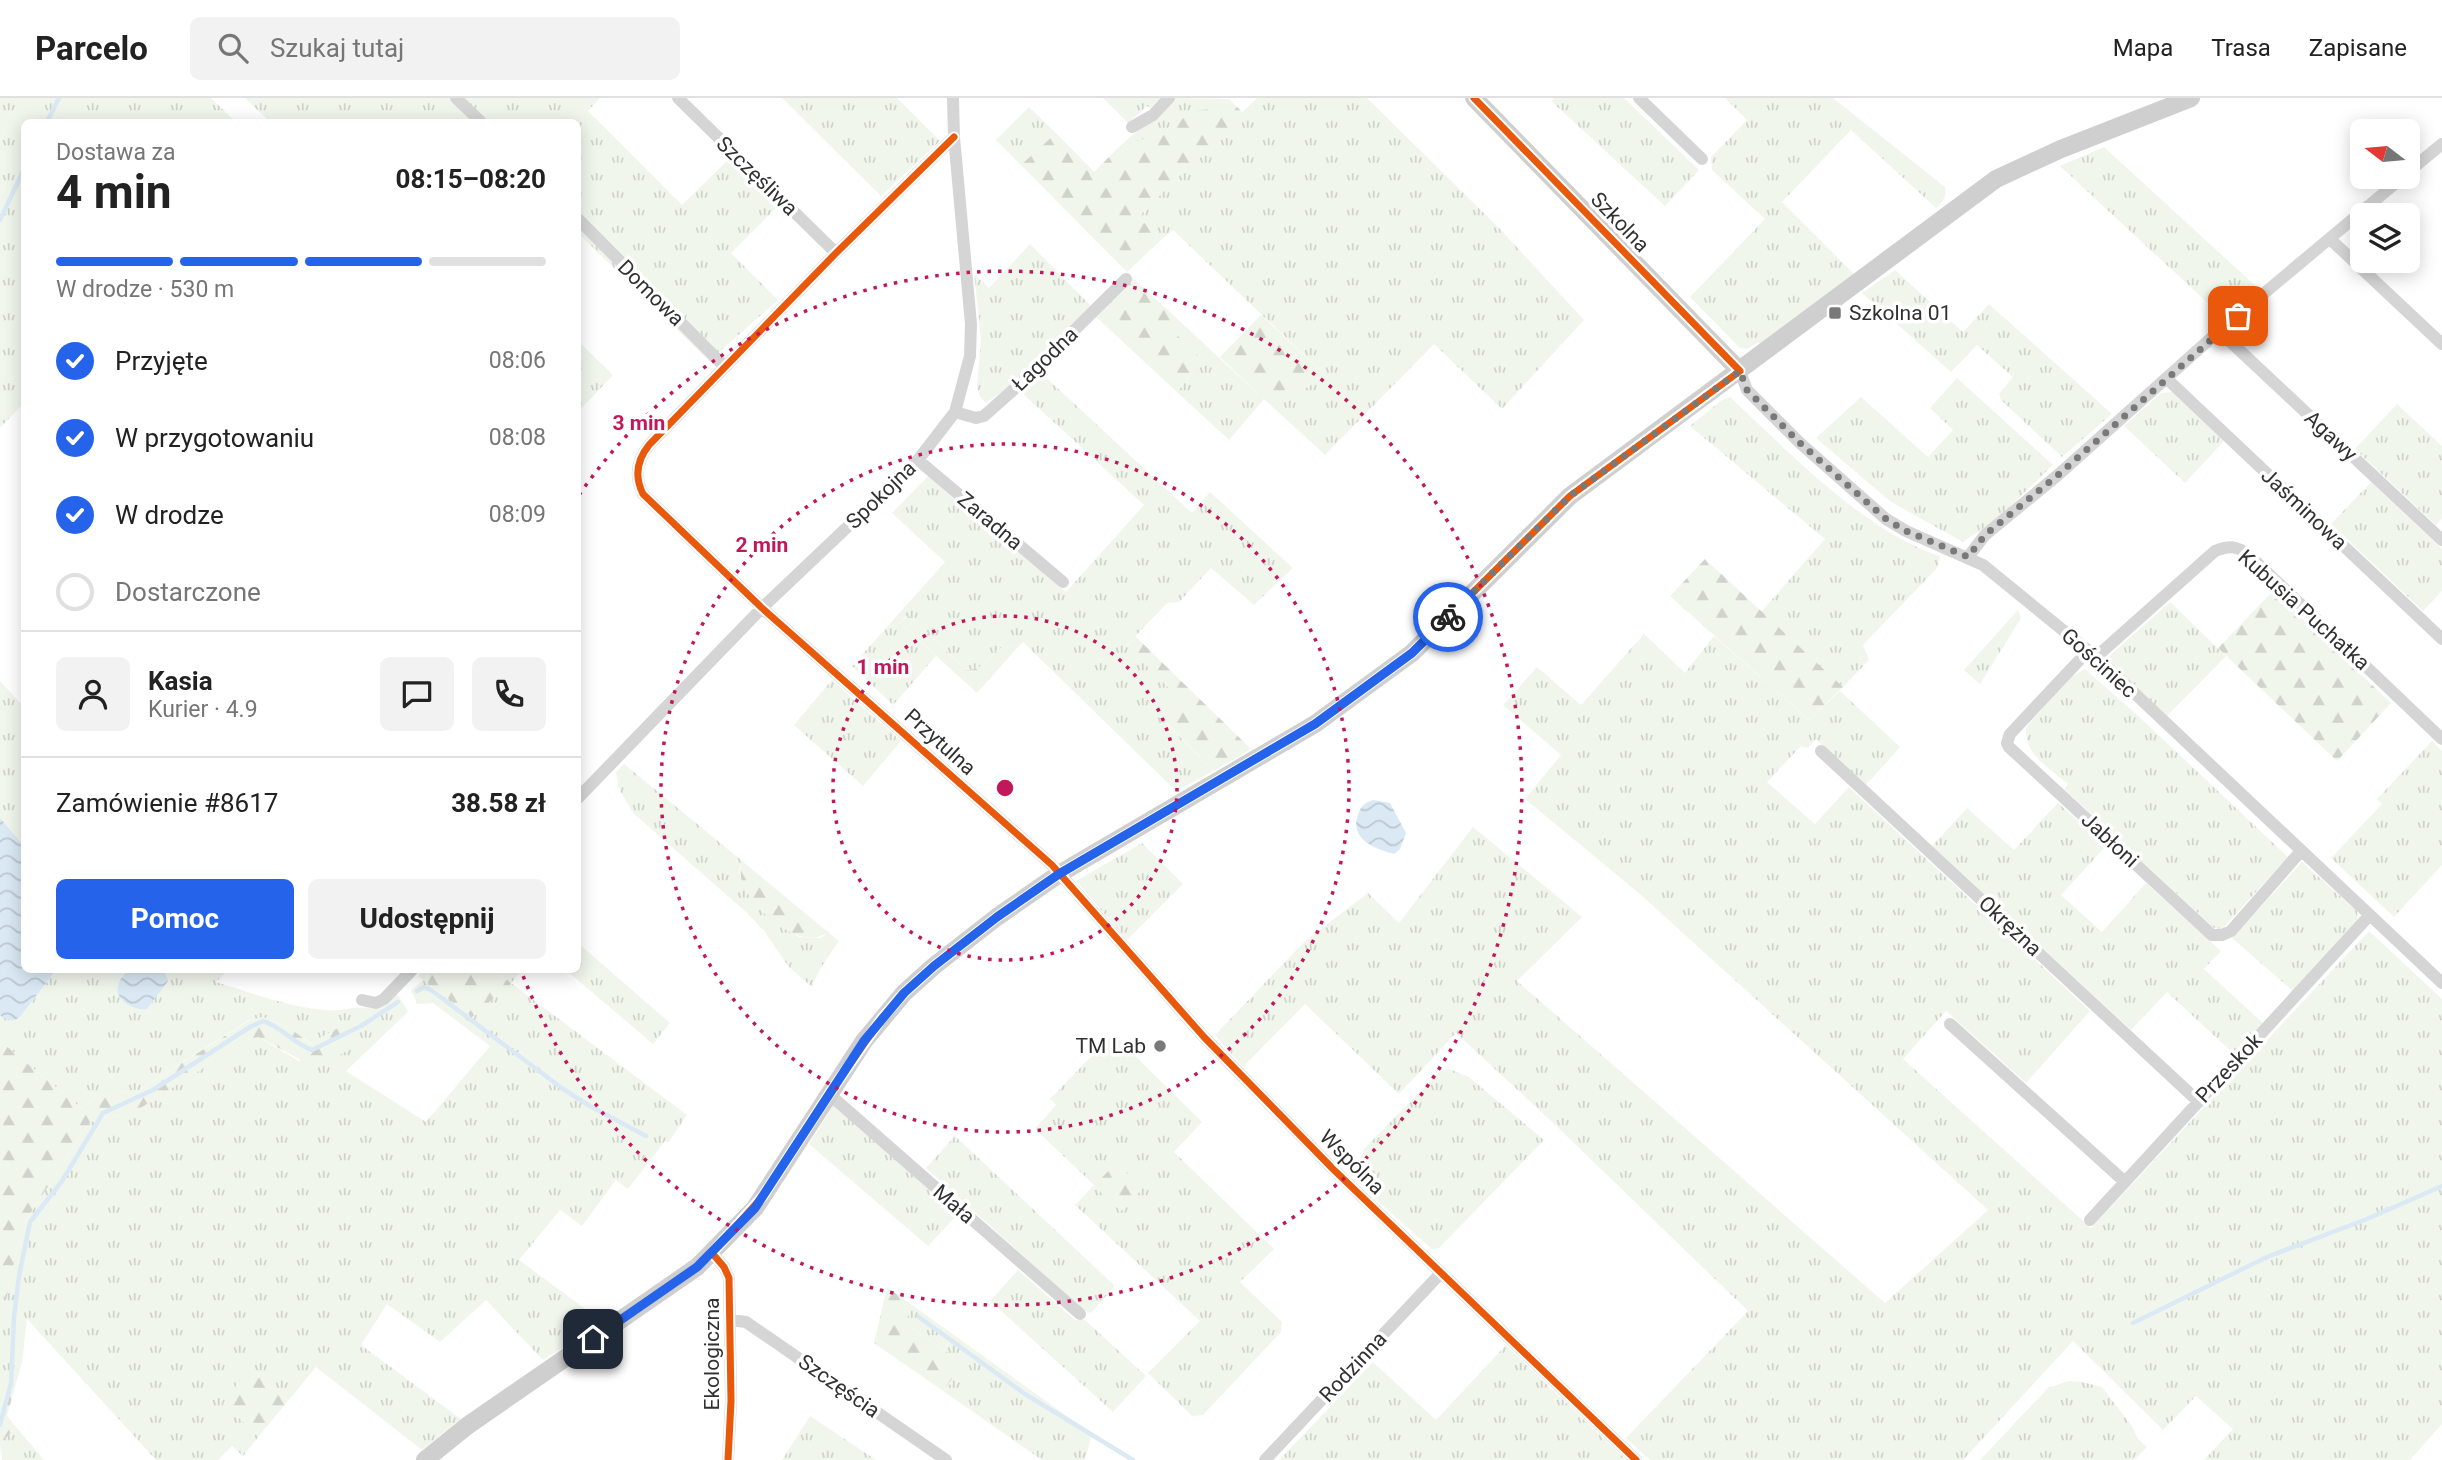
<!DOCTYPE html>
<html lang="pl">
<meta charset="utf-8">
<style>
body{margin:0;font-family:Roboto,sans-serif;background:#f2f2f2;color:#222;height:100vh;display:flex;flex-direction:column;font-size:26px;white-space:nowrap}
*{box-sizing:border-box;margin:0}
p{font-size:23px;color:#767676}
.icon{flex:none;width:38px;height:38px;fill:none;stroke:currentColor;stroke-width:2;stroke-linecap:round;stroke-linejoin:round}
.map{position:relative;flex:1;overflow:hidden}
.sheet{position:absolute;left:21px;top:21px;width:560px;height:854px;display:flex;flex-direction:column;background:#fff;border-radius:10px;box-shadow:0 4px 18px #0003}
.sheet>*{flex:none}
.needle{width:46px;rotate:286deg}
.buttons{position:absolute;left:2350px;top:21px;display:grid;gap:14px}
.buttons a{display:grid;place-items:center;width:70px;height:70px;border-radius:10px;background:#fff;box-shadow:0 4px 18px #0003;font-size:35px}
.pin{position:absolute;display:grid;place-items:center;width:60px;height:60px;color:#fff;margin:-30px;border-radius:14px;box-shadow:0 4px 10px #0006}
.courier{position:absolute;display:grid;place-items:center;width:70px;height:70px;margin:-35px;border:5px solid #2563eb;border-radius:50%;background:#fff;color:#222;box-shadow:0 2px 9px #0007}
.summary em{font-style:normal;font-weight:700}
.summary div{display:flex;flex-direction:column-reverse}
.summary{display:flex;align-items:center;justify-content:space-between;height:119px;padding:0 35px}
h1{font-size:46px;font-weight:700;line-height:52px}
.bar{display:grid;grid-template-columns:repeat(4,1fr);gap:10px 7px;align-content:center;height:84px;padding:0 35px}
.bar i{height:9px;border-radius:5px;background:#e0e0e0}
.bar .current{background:#2563eb}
.bar p{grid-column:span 4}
.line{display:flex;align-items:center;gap:18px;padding:0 35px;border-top:2px solid #e0e0e0}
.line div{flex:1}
.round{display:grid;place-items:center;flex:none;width:74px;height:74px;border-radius:10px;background:#f2f2f2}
ol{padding:0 35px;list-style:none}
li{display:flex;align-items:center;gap:21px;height:77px}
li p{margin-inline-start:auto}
li .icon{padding:7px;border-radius:50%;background:#2563eb;color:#fff;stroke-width:4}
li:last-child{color:#767676}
li i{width:38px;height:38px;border:4px solid #e0e0e0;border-radius:50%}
.button{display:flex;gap:14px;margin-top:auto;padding:14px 35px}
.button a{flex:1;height:80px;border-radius:10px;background:#2563eb;color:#fff;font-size:28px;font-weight:700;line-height:80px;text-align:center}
.button a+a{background:#f2f2f2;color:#222}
header{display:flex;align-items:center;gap:42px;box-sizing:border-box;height:98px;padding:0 35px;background:#fff;border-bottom:2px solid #e0e0e0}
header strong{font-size:33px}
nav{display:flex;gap:38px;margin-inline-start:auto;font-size:24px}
.search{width:490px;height:63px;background:#f2f2f2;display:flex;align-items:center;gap:18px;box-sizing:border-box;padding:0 24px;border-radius:10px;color:#767676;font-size:26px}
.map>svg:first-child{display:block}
.grass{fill:url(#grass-tufts)}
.forest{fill:url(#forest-firs)}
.water{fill:url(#water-waves)}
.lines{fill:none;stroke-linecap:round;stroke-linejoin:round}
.stream{stroke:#dae9f4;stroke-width:4.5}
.street{stroke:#d5d5d5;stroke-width:12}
.secondary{stroke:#cfcfcf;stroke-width:18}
.cycleway-casing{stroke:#fff;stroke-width:11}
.cycleway{stroke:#e8590c;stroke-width:7}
.done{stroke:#797979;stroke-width:7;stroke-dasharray:0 12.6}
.route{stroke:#2563eb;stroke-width:9}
.ring{fill:none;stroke:#c2185b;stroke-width:3.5;stroke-dasharray:3.5 7}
.poi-dot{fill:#797979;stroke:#fff;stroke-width:2.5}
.labels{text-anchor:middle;stroke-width:7;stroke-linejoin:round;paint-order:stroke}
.street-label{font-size:21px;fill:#313131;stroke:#fff}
.poi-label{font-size:21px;fill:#313131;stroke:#fff;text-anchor:start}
.centre{fill:#c2185b;stroke:#fff;stroke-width:3.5}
.ring-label{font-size:21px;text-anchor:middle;font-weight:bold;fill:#c2185b;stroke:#fff;stroke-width:7;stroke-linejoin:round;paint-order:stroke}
</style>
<header>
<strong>Parcelo</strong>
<div class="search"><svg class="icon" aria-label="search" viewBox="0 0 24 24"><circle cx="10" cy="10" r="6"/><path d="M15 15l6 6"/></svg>Szukaj tutaj</div>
<nav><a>Mapa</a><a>Trasa</a><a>Zapisane</a></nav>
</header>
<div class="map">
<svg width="2442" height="1362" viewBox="0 0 2442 1362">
<defs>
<pattern id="grass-tufts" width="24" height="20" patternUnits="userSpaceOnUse" patternTransform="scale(1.75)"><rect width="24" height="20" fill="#f1f6ed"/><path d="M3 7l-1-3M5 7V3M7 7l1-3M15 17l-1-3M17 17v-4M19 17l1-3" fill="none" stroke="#cfd3cc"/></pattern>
<pattern id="forest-firs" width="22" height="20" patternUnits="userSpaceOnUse" patternTransform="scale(1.75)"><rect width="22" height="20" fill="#f1f6ed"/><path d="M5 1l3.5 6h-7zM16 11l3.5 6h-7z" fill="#cfd3cc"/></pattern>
<pattern id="water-waves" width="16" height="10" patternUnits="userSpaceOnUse" patternTransform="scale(1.75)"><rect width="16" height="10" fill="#dae9f4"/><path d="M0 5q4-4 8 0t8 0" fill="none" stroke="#bcc8d2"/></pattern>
</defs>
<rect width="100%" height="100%" fill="#fff"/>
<path class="grass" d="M 0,0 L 211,0 L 236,24 L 24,24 L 24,305 L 0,330 Z
M 245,0 L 600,0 L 588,13 L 682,107 L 730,60 L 777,109 L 731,155 L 778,202 L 709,263 L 578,135 L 578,24 L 270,24 Z
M 782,0 L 897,0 L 940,43 L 881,98 Z
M 1103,0 L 1161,0 L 1151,10 L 1147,8 L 1128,25 Z
M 1175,0 L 1229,1 L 1211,11 L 1184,19 L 1169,35 L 1137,43 L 1123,54 L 1117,51 C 1135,33 1157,19 1175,0 Z
M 1257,0 L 1367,0 L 1499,130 L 1584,222 L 1502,311 L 1434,246 L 1325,357 L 1264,301 L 1229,342 L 1177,294 L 1203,262 L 1175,235 L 1184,227 L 1258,296 C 1289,296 1301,298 1324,276 L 1173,132 L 1162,141 L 1138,119 Z
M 1554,0 L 1624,0 L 1699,72 L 1665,108 L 1551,3 Z
M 1725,0 L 1833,0 L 1945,89 C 1947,99 1943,103 1936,110 L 1851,32 L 1782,104 L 1854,176 L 1762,246 L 1757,245 L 1747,251 L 1740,250 L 1690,199 L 1765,121 L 1712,72 L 1711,59 L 1747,22 Z
M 1029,9 L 1056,35 L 1021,67 L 996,42 Z
M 2104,49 L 2260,192 L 2226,222 L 2060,68 Z
M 1030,146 L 1093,210 L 1012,287 L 986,305 L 980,299 L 977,289 L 981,241 L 974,175 L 989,190 Z
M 1895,172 L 1963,234 L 1989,206 L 2112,316 L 2062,359 L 2001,302 L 1999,296 L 2013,279 L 1977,247 L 1951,274 L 1862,195 Z
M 578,243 L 613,277 L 578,314 Z
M 1039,273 L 1192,415 L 1210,394 L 1293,470 L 1254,507 L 1211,470 L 1179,504 L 1167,505 L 1127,547 L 1179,600 L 1159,618 L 1214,673 L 1176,693 L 1023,544 L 1017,550 C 989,542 990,574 966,572 L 911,519 L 905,519 L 900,525 L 936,558 L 893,607 L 852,568 L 945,464 L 892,415 L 929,377 L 1066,494 L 1144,407 L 1019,292 Z
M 1957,280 L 2053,367 L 1997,421 L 1963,444 L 1891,404 L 1816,340 L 1861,299 L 1928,359 L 1953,332 L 1930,310 Z
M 2172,294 L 2225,342 L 2185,385 L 2124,328 L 2161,295 Z
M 1730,299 C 1787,352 1866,435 1940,458 L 1938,469 L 1863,547 L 1869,562 L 1843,589 L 1761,514 L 1825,441 L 1690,328 L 1722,302 Z
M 2397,306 L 2442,348 L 2442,420 L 2436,427 L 2355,351 Z
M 2371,384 L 2442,451 L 2442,493 L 2423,513 L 2331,426 Z
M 2170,504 L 2226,558 L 2167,618 L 2106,561 Z
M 2018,512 L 2021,520 L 1980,586 L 1964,572 Z
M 1644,536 L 1685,575 L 1714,538 L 1809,622 L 1840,593 L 1900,649 L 1866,687 L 1816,641 L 1808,650 L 1801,648 L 1767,684 L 1815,726 L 1849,689 L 2090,913 L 2026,985 L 1946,913 L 1903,961 L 2091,1130 L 2369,833 L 2442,901 L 2442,1326 L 2410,1362 L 2204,1362 L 2233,1331 L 2196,1298 L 2163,1332 L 2073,1243 L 1963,1362 L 1650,1362 L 1626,1340 L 1748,1213 L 1549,1021 L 1456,935 L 1399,996 L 1305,906 L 1243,969 L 1215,937 L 1305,843 L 1368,795 L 1399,825 L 1473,729 L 1582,819 L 1517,883 L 1885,1205 L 1988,1112 L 1641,797 L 1525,701 L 1561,657 L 1503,607 L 1537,569 L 1581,607 Z
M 2085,571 L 2135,615 L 2288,759 L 2222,831 L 2214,830 L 2064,691 L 2068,686 C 2047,668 2025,658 2026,629 L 2071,579 Z
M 832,582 L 901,643 L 863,688 L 794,627 Z
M 0,583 L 24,609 L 24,748 L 0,720 Z
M 2432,643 L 2442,653 L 2442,767 L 2394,819 L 2331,760 L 2382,706 L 2377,701 Z
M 624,666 L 741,762 L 739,775 L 746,792 L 772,821 L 799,839 L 821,840 L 828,834 L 839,843 L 820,871 L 812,889 L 788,868 L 765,834 L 746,814 L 633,715 L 619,691 L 616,674 Z
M 2058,705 L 2106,748 L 2061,797 L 2102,834 L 2146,785 L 2221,853 L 2204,871 L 2264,926 L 2235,957 L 2167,894 L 2131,932 L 1932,748 L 1967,710 L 2014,752 Z
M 1142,745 L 1183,786 L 1127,842 L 1076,783 Z
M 2302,764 L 2357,813 L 2358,822 L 2294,894 L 2232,840 Z
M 578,845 L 670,925 L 653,946 L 566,872 L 578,872 Z
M 56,872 L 128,872 L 117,888 L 166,875 L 164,872 L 228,872 L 216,884 C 253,895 290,910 327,912 C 342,914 356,907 371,910 L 398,897 L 408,914 L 346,973 L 426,1024 L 490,948 L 433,905 L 417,906 L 411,892 L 423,882 L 472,918 L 510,884 L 493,872 L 522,872 L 511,885 L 687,1017 L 668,1045 L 665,1043 L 628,1091 L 616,1082 L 582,1128 L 560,1112 L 519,1162 L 603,1224 L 543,1262 L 486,1202 L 440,1244 L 387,1206 L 361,1247 L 461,1321 L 422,1352 L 316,1269 L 288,1303 L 249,1270 L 224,1306 L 259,1338 L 243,1358 L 232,1348 L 218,1362 L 156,1362 L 27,1221 L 22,1265 L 16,1285 L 3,1282 L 0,1292 L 0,1194 L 6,1201 L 16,1155 L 28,1119 L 90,1024 L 122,1017 L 248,942 L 258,939 L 299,963 L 320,940 L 311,945 C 292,932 273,916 249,922 L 139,992 L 99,997 L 81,1010 L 0,943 L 0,917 C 7,923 12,924 20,919 Z
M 1113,936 L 1202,1024 L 1174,1054 L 1274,1151 L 1240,1184 L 1282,1224 L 1281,1234 L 1203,1317 L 1192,1318 L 1148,1275 L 1200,1223 L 1075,1107 L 1094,1087 L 1035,1031 L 1056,1007 L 1050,1001 Z
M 1449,971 L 1469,979 L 1544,1042 L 1439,1150 L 1432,1151 L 1364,1091 L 1358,1082 L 1357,1069 L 1364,1051 L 1439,974 Z
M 834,1006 L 957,1117 L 928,1148 L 809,1046 Z
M 955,1038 L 1115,1188 L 1091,1215 L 1083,1212 L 926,1070 Z
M 1018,1172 L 1075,1222 L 1085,1222 L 1146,1278 L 1113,1314 L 990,1203 Z
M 908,1204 L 1092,1336 L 1085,1362 L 1042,1362 L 943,1293 L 950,1286 L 953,1258 L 910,1229 L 908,1223 Z
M 1506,1247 L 1626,1362 L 1279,1362 L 1373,1264 L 1436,1322 Z
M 2068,1283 L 2082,1284 L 2102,1289 L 2131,1327 L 2138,1341 L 2147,1349 L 2134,1362 L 1980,1362 L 2048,1290 Z
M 810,1318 L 876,1362 L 782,1362 Z
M 16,1329 L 44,1362 L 2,1362 L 1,1345 Z"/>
<path class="forest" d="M 1229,1 L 1243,15 L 1138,119 L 1162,141 L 1127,174 L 1021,67 L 1056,35 L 1094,74 L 1117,51 L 1123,54 L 1136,43 L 1169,35 L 1184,19 L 1193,13 L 1211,11 Z
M 1132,179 L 1184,227 L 1175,235 L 1203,262 L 1177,294 L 1094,217 Z
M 1261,217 L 1324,276 C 1302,298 1288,297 1258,296 L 1220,259 Z
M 1705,461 L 1843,589 L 1809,622 L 1670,498 Z
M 2273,493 L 2391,605 L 2337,663 L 2218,550 Z
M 907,518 L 911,519 L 966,572 C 990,574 989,542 1017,550 L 977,595 L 900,525 Z
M 1135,538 L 1251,651 L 1214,673 L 1159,617 L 1179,600 L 1127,548 Z
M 741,762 L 828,834 C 802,855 755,813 744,789 C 740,780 740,772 741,762 Z
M 424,872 L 493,872 L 511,885 L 472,919 L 418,878 Z
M 263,919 L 288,929 L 310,945 L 340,929 L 352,950 L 322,967 L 312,968 L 258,939 L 248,942 L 142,1009 L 122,1017 L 90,1024 L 28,1119 L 16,1155 L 6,1202 L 0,1194 L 0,943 L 81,1010 L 99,997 L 139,992 L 250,922 Z
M 1116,1065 L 1143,1090 L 1121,1113 L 1094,1088 Z
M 887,1189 L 908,1204 L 908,1223 L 910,1229 L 953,1258 C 957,1272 953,1283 943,1293 L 874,1245 Z
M 249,1270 L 288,1303 L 259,1338 L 223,1306 Z
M 3,1282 L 16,1285 L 7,1318 L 16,1329 L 1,1345 L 0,1362 L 0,1292 Z"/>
<path class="water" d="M 1373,702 L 1390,705 L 1406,735 L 1400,751 L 1394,756 C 1375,751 1349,741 1358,717 C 1361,708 1364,705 1373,702 Z
M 0,720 L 24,748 L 24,872 L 56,872 L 20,919 C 13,924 6,923 0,917 Z
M 128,872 L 164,872 L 168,883 L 147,911 C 135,913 114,903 118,887 C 119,882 125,876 128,872 Z"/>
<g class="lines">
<path class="stream" d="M 47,24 L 59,0
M 0,122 L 24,71
M 417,893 L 424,889 L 431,892 L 563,991 L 590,1008 L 646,1038
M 919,1219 L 1025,1296 L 1133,1362
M 2133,1225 L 2267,1159 L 2367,1121 L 2442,1088
M 0,1327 L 11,1285 L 14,1219 L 19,1178 L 30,1124 L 62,1083 L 103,1015 L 153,992 L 250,929 L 263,923 C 282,929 294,946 312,952 L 361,928 L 398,904"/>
<path class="street" d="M 456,0 L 481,24
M 678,0 L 836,155
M 1639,0 L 1702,61
M 1132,29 L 1153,17 L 1169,0
M 954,39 L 836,155 L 649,347 C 637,362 634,378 643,396 L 762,510 L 1052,767 L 1204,939 L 1334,1072 L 1636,1362
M 2408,74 L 2442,46
M 578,121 L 725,269
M 2330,141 L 2442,246
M 2219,233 L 2442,442
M 1740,273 L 1747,292 L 1800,345 L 1886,421 L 1906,433 L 1983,467 L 2096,559 L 2442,885
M 2166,280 L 2442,541
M 955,314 L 976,320 L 984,318 L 1022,284 L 1126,181
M 918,362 L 1063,484
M 1968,459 L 1985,437 L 2058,377 L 2219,233 L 2403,79
M 2088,553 L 2010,636 L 2007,645 L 2009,649 L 2212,837 L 2222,837 L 2231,833 L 2301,753
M 2096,559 L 2215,453 C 2230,447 2237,448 2249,457 L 2442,641
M 1821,653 L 2199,1004
M 578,700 L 762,510 L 918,362 L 955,314 L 970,258 L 971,226 L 954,39 L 953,0
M 362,902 L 376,905 L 384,901 L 412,872
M 1950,926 L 2125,1084
M 829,996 L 1080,1216
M 2090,1122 L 2369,818
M 712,1155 L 724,1169 L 729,1180 L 731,1303 L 728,1362
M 730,1222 L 746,1224 L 946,1362
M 1265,1362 L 1440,1176"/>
<path class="secondary" d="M 1474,0 L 1740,273
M 425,1362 L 467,1328 L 697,1169 L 755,1110 L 864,943 L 904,895 L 934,868 L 997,819 L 1059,776 L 1315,626 L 1412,555 L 1570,398 L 1996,81 L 2061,51 L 2191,0"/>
<g class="cycleway-casing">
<path id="cycleway" d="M 954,39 L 836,155 L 649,347 C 637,362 634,378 643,396 L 762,510 L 1052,767 L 1204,939 L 1334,1072 L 1636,1362
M 728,1362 L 731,1303 L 729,1180 L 724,1169 L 712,1155 L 763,1098 L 829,996 L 882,920 L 904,895 L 934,868 L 997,819 L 1059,776 L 1315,626 L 1412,555 L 1570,398 L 1740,273 L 1474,0"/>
</g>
<use href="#cycleway" class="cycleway"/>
</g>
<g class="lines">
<path class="done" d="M 1448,519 L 1570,398 L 1740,273 L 1747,292 L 1800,345 L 1886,421 L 1906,433 L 1968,459 L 1985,437 L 2058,377 L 2238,218"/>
<path class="route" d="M 593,1241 L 697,1169 L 755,1110 L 864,943 L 904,895 L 934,868 L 997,819 L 1059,776 L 1315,626 L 1412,555 L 1448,519"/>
</g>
<g class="ring">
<circle cx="1005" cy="690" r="172"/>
<circle cx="1005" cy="690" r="344"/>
<path d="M579 397A517 517 0 1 1 522 875"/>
</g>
<g class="poi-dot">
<rect x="1828" y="208" width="14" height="14" rx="3.5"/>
<circle cx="1160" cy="948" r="7"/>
</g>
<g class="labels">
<g class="street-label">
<text transform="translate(757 78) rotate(44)" y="7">Szczęśliwa</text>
<text transform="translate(1620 124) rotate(46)" y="7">Szkolna</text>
<text transform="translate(651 195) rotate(45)" y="7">Domowa</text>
<text transform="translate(1045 261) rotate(-44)" y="7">Łagodna</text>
<text transform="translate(2331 338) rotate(43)" y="7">Agawy</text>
<text transform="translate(881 397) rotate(-44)" y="7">Spokojna</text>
<text transform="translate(2304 411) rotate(43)" y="7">Jaśminowa</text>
<text transform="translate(990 423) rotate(40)" y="7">Zaradna</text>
<text transform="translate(2304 512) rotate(42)" y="7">Kubusia Puchatka</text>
<text transform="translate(2099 565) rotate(42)" y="7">Gościniec</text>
<text transform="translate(940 644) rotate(42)" y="7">Przytulna</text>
<text transform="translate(2110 742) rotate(43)" y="7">Jabłoni</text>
<text transform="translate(2010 828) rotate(43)" y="7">Okrężna</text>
<text transform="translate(2229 970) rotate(-47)" y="7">Przeskok</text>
<text transform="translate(1352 1064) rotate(45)" y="7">Wspólna</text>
<text transform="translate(954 1106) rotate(41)" y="7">Mała</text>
<text transform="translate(712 1256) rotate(-90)" y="7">Ekologiczna</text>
<text transform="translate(1353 1269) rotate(-47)" y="7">Rodzinna</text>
<text transform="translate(839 1288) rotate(35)" y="7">Szczęścia</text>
</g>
<g class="poi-label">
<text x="1849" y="222">Szkolna 01</text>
<text x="1146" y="955" text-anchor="end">TM Lab</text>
</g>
</g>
<circle cx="1005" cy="690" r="10" class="centre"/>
<g class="ring-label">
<text x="639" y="332">3 min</text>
<text x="762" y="454">2 min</text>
<text x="883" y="576">1 min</text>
</g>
</svg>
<div class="buttons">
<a><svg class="needle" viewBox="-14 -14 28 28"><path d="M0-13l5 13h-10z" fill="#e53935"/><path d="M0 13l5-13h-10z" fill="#767676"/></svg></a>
<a><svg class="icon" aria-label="layers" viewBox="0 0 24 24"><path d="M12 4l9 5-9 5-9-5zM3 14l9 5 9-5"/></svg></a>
</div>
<div class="pin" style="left:2238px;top:218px;background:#ea580c"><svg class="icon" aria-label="bag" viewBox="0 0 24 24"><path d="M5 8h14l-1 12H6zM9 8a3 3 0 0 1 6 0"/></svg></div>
<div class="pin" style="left:593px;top:1241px;background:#1f2937"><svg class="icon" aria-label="home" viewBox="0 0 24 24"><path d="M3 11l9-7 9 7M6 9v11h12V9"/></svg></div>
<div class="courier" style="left:1448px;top:519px"><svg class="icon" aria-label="bike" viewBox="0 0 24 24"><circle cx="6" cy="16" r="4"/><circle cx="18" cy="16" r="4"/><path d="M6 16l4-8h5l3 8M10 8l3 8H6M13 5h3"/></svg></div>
<section class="sheet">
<div class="summary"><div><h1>4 min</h1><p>Dostawa za</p></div><em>08:15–08:20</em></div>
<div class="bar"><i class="current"></i><i class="current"></i><i class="current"></i><i></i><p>W drodze · 530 m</p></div>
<ol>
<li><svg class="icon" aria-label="check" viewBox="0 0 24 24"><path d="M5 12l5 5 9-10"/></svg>Przyjęte<p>08:06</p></li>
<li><svg class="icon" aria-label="check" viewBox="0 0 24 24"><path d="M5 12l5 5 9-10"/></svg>W przygotowaniu<p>08:08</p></li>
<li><svg class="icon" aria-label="check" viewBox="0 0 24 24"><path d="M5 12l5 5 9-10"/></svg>W drodze<p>08:09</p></li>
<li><i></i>Dostarczone</li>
</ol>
<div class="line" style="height:126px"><a class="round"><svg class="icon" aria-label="person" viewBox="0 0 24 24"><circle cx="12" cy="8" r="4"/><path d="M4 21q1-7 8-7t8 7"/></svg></a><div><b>Kasia</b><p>Kurier · 4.9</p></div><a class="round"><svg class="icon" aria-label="chat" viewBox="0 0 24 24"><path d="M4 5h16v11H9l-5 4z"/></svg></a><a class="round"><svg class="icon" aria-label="phone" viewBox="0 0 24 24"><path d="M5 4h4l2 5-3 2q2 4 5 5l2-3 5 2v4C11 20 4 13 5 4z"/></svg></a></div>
<div class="line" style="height:91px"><div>Zamówienie #8617</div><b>38.58 zł</b></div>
<div class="button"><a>Pomoc</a><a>Udostępnij</a></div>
</section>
</div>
